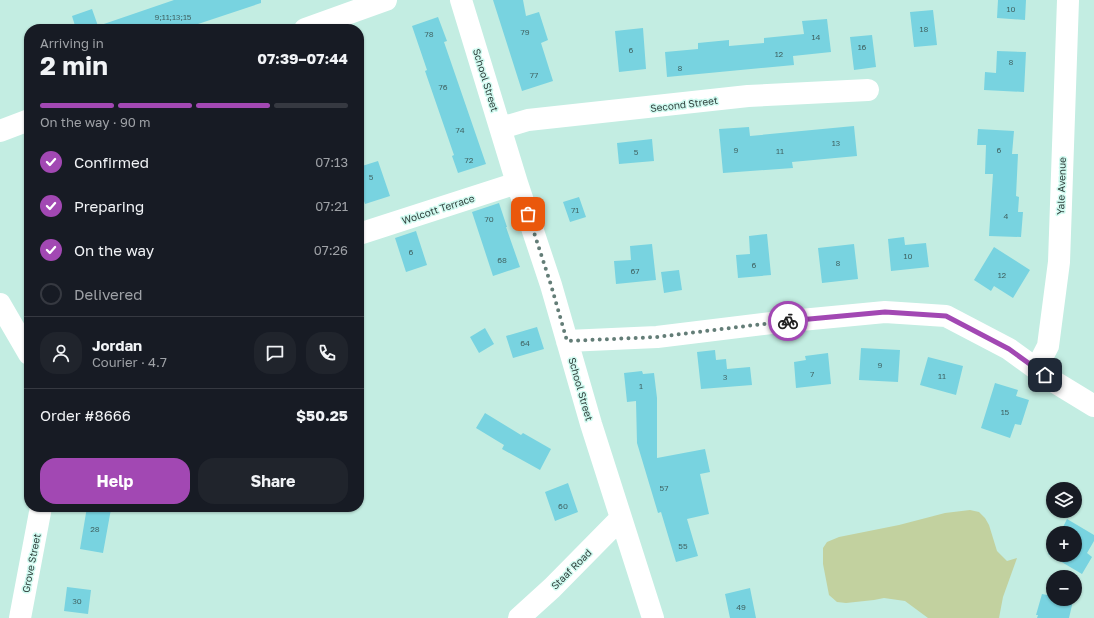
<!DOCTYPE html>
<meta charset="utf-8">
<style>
body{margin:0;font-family:"Golos Text",sans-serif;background:#20242c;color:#f1f3f6;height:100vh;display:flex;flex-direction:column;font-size:15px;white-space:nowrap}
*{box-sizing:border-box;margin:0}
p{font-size:13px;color:#9ea1a6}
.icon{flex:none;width:22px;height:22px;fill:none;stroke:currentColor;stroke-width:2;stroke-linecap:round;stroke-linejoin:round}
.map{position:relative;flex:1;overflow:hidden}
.panel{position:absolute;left:24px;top:24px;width:340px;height:488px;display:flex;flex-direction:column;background:#171b24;border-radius:16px;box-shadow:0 1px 3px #0004}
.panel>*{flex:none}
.tools{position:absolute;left:1046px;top:482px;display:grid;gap:8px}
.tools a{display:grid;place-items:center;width:36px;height:36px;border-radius:50%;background:#171b24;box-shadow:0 1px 3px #0004;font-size:20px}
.pin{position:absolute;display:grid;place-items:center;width:34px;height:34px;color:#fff;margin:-17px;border-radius:8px;box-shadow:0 2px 6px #0006}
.courier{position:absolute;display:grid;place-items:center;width:40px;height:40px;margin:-20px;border:3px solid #a248b3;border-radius:50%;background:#fff;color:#222;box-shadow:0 1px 5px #0007}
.head em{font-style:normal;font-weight:700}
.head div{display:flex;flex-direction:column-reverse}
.head{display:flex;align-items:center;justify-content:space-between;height:68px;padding:0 16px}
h1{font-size:26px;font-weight:700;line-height:30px}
.bar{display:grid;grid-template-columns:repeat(4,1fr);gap:6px 4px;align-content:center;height:48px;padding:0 16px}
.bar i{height:5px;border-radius:3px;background:#363941}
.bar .selected{background:#a248b3}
.bar p{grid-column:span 4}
.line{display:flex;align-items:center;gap:10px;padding:0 16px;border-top:1px solid #363941}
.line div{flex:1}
.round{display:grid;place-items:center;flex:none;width:42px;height:42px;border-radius:16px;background:#20242c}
ol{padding:0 16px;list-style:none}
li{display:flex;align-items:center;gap:12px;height:44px}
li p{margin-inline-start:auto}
li .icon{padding:4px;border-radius:50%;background:#a248b3;color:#fff;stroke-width:4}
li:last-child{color:#9ea1a6}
li i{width:22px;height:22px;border:2px solid #363941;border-radius:50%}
.button{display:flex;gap:8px;margin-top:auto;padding:8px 16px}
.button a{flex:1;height:46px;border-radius:16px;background:#a248b3;color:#fff;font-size:16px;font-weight:700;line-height:46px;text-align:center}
.button a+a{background:#20242c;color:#f1f3f6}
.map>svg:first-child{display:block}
.green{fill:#c2d19f}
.building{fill:#78d3e0}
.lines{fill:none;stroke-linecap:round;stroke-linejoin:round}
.street{stroke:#fff;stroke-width:22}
.done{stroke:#637d77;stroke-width:4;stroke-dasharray:0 7.2}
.route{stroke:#a248b3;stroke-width:5}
.labels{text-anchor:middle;stroke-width:3;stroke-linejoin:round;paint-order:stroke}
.number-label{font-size:8px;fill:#426666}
.street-label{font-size:10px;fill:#30413d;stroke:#d0faf0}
</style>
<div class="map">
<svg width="1094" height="618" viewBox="0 0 1094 618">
<rect width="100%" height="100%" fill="#c3ede2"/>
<path class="green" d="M 970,510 L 979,512 L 985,518 L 989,525 L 997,551 L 1007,561 L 1017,558 L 1003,597 L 999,618 L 928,618 L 905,601 L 884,598 L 874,600 L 846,603 L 837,602 L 829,595 L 823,564 L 823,548 L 827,542 L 839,537 L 899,525 L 945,513 Z"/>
<path class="building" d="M 174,0 L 261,0 L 261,3 L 183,29 L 76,29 L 72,16 L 92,9 L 98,26 Z
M 493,0 L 523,0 L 526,16 L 539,12 L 548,40 L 541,43 L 553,81 L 522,91 Z
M 998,0 L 1026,0 L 1025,20 L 997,18 Z
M 933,10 L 937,45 L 914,47 L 910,12 Z
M 438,17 L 447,41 L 444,42 L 486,164 L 458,173 L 452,156 L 454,155 L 425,71 L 427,70 L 412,26 Z
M 827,19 L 831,52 L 793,56 L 794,65 L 667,77 L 665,52 L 698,49 L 698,43 L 729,40 L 729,46 L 764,43 L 764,38 L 804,34 L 802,21 Z
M 643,28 L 646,69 L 619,72 L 615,31 Z
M 872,35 L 876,67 L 854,70 L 850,37 Z
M 997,51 L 1026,52 L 1024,92 L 984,90 L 985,72 L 996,73 Z
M 854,126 L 857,156 L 792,162 L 793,168 L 723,173 L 719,129 L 749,127 L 750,136 Z
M 978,129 L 1014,131 L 1012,154 L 1018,154 L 1016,196 L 1019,197 L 1018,212 L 1023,212 L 1021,237 L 989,236 L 993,174 L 985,174 L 986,145 L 977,145 Z
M 652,139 L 654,161 L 619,164 L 617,143 Z
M 378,161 L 390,196 L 365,204 L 359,187 L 359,167 Z
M 579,197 L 586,217 L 570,222 L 563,202 Z
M 499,203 L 507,227 L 506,227 L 520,267 L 493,276 L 472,212 Z
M 416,231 L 427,265 L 406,272 L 395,238 Z
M 767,234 L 771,275 L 738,278 L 736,255 L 750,254 L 749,236 Z
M 904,237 L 905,245 L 926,243 L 929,267 L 891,271 L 888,239 Z
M 652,244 L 656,280 L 616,284 L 614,261 L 631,260 L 630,246 Z
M 854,244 L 858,279 L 822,283 L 818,248 Z
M 994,247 L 1030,270 L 1013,298 L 994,286 L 991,291 L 974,280 Z
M 679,270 L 682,290 L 664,293 L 661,272 Z
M 537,327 L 544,349 L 513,358 L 506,336 Z
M 485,328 L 494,344 L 479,353 L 470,337 Z
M 861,348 L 900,350 L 898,382 L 859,380 Z
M 715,350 L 716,360 L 726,359 L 727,369 L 750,367 L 752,385 L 701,389 L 697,352 Z
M 828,353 L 831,384 L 796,388 L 794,362 L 806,360 L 805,356 Z
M 928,357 L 963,366 L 956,395 L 920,385 Z
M 642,371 L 643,374 L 654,373 L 657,398 L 657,458 L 705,449 L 710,472 L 700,474 L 709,514 L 687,519 L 698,556 L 676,562 L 661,512 L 658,513 L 637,443 L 636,401 L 627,402 L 624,373 Z
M 995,383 L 1018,390 L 1016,396 L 1029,400 L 1021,425 L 1015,424 L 1010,438 L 981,428 Z
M 485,413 L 521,435 L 523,433 L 551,449 L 540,470 L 502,449 L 504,445 L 476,428 Z
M 568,483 L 578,512 L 555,521 L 545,492 Z
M 87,507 L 98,507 L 111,509 L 103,553 L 80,549 Z
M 1067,519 L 1094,535 L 1094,541 L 1087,553 L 1092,557 L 1082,574 L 1048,554 L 1053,545 L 1053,555 L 1075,555 L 1075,533 L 1060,533 Z
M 67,587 L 91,590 L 88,614 L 64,611 Z
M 750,588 L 756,618 L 730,618 L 725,594 Z
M 1042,594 L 1053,596 L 1053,599 L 1064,599 L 1073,601 L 1069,618 L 1037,618 L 1038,615 L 1036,615 Z"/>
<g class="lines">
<path class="street" d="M 461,0 L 517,183 L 551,285 L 591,424 L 653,618
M 305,29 L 386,0
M 501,128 L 528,120 L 748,96 L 868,90
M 0,131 L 29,120
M 359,234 L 517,183
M 0,304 L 29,354
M 567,341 L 657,337 L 780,322 L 885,312 L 946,316 L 1009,349 L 1053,381 L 1094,406
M 1036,369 L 1048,346 L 1059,262 L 1068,0
M 20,618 L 41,507
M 519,618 L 552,588 L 621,518"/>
</g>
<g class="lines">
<path class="done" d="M 528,214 L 551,285 L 567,341 L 657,337 L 788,321"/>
<path class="route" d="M 788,321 L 885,312 L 946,316 L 1009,349 L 1045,375"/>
</g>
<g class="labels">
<g class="number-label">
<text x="1011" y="12">10</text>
<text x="173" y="20">9;11;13;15</text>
<text x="924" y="32">18</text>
<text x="525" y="35">79</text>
<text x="429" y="37">78</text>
<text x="816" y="40">14</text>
<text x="862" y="50">16</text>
<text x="631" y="53">6</text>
<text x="779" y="57">12</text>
<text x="1011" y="65">8</text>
<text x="680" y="71">8</text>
<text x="534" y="78">77</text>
<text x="443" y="90">76</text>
<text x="460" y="133">74</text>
<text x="836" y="146">13</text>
<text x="736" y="153">9</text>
<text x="999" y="153">6</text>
<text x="780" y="154">11</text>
<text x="636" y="155">5</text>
<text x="469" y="163">72</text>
<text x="371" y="180">5</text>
<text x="575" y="213">71</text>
<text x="1006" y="219">4</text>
<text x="489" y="222">70</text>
<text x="411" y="255">6</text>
<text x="908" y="259">10</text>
<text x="502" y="263">68</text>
<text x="838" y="266">8</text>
<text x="754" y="268">6</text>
<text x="635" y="274">67</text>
<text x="1002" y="278">12</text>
<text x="525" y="346">64</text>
<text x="880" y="368">9</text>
<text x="812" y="377">7</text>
<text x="942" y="379">11</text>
<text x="725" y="380">3</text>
<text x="641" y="389">1</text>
<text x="1005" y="415">15</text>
<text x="664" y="491">57</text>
<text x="563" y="509">60</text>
<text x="95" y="532">28</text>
<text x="683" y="549">55</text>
<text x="77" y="604">30</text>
<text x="741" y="610">49</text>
</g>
<g class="street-label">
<text transform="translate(486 80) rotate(73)" y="4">School Street</text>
<text transform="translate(684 104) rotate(-7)" y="4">Second Street</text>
<text transform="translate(1061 186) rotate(-88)" y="4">Yale Avenue</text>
<text transform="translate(438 209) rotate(-18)" y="4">Wolcott Terrace</text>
<text transform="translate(581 389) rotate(74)" y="4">School Street</text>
<text transform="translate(31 563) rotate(-79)" y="4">Grove Street</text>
<text transform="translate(571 569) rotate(-45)" y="4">Staaf Road</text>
</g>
</g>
</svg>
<div class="tools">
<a><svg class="icon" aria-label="layers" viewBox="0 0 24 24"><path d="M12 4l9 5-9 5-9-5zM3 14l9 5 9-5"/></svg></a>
<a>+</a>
<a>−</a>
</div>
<div class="pin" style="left:528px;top:214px;background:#ea580c"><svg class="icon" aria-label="bag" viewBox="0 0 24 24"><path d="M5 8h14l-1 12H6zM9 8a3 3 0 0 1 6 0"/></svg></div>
<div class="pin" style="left:1045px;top:375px;background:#1f2937"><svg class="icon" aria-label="home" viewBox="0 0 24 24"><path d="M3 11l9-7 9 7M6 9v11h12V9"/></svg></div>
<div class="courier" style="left:788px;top:321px"><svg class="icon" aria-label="bike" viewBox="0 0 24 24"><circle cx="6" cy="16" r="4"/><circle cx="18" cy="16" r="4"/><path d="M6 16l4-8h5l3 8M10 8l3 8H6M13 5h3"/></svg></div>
<section class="panel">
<div class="head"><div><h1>2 min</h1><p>Arriving in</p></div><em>07:39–07:44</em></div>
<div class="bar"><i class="selected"></i><i class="selected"></i><i class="selected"></i><i></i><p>On the way · 90 m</p></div>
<ol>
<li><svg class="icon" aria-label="check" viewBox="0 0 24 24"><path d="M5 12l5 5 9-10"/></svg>Confirmed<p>07:13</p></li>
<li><svg class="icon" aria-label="check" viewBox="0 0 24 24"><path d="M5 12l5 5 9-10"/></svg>Preparing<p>07:21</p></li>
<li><svg class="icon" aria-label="check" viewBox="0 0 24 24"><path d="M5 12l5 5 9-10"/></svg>On the way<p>07:26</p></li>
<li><i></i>Delivered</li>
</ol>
<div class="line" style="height:72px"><a class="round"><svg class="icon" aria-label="person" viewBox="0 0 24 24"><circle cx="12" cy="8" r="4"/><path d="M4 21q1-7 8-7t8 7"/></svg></a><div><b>Jordan</b><p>Courier · 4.7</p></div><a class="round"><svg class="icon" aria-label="chat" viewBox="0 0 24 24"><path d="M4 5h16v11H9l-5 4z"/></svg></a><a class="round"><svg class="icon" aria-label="phone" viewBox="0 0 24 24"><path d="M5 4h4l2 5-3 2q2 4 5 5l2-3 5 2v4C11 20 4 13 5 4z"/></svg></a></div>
<div class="line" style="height:52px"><div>Order #8666</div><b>$50.25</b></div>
<div class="button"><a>Help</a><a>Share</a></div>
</section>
</div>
